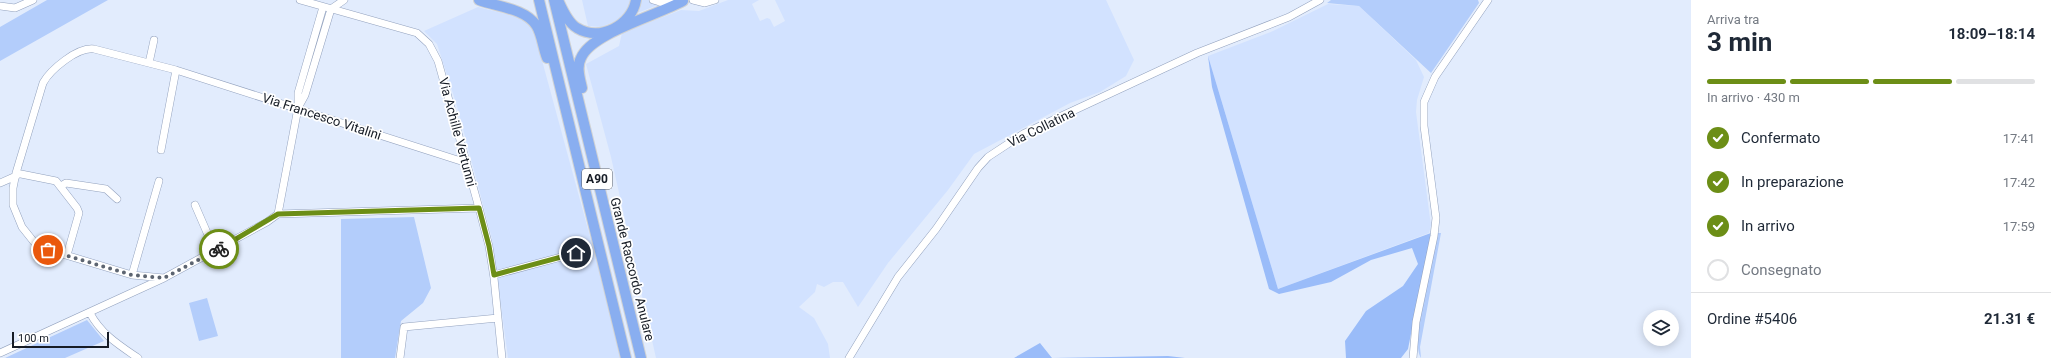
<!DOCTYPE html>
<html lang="it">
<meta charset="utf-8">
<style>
body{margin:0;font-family:Roboto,sans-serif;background:#f2f2f3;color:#1f2937;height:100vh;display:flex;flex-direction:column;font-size:15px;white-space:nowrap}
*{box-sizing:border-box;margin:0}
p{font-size:13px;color:#747a83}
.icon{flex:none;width:22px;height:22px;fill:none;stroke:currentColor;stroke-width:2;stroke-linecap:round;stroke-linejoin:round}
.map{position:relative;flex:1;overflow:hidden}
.details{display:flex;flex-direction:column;background:#fff;width:360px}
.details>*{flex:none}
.controls{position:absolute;left:1643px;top:310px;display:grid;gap:8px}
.controls a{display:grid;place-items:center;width:36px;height:36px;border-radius:50%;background:#fff;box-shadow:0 2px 10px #0003;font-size:20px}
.scale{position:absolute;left:12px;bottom:10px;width:97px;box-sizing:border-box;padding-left:4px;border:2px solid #161c26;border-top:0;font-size:11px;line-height:14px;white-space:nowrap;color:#161c26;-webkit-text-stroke:3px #fff;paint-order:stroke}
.pin{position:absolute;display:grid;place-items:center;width:34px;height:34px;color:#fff;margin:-17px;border:2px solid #fff;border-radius:50%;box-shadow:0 1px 4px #0007}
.courier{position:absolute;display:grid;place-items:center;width:40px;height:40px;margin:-20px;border:3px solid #6c8e16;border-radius:50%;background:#fff;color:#222;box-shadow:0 1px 5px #0007}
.headline em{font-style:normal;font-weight:700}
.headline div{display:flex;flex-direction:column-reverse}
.headline{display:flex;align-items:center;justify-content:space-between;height:68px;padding:0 16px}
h1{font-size:26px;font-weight:700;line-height:30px}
.bar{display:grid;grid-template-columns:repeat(4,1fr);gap:6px 4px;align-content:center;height:48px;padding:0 16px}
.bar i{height:5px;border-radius:3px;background:#e0e1e3}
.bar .current{background:#6c8e16}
.bar p{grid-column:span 4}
.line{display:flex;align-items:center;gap:10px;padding:0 16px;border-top:1px solid #e0e1e3}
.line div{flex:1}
ol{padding:0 16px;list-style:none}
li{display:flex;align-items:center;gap:12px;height:44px}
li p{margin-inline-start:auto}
li .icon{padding:4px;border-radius:50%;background:#6c8e16;color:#fff;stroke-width:4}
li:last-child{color:#747a83}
li i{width:22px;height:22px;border:2px solid #e0e1e3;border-radius:50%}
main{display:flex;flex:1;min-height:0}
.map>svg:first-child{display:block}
.built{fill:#d2e2ff}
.green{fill:#b3cdfb}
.forest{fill:#9abcf9}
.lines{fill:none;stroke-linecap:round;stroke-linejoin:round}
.minor-casing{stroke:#93a2be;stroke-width:8}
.highway-casing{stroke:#d0d2d4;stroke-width:12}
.minor{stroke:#fff;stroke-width:7}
.highway{stroke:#89aef0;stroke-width:10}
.done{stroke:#5d6571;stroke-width:4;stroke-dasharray:0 7.2}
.route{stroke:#6c8e16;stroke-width:5}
.labels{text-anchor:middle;stroke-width:3.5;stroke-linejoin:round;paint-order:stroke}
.shield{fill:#fff;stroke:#5c6067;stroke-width:1}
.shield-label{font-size:12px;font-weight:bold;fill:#161c26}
.street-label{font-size:13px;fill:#161c26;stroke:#fff}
</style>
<main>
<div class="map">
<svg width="1691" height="358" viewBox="0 0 1691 358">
<rect width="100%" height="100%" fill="#e2ecfd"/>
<path class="built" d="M 582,0 L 671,0 L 601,27 L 588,26 Z
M 728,0 L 759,0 L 752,4 L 760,21 L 767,18 L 770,19 L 774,27 L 785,21 L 775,0 L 1106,0 L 1134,60 L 1126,76 L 1100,92 L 1070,103 L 974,154 L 948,190 L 888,263 L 858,307 L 843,282 L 833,282 L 824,287 L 817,284 L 815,292 L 799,307 L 814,318 L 828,344 L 830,358 L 656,358 L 611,157 L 586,64 L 619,46 L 622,33 L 681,10 L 699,11 Z
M 1328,4 L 1359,6 L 1416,60 L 1424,77 L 1417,100 L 1416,112 L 1431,226 L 1429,233 L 1278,289 L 1208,56 L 1273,31 Z
M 478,7 L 522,18 L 534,31 L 595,255 L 620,358 L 508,358 L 492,239 L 457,106 L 437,44 L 424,31 Z"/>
<path class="green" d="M 47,0 L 108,0 L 0,61 L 0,27 Z
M 1331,0 L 1478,0 L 1479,3 L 1431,73 L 1359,6 L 1327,3 Z
M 414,217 L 431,288 L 423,303 L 401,321 L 395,358 L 341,358 L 341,219 Z
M 1438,233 L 1441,233 L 1420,347 L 1421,358 C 1409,340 1433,257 1438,233 Z
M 207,298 L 218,336 L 199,341 L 189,303 Z
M 87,320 L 104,341 L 65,358 L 5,358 Z"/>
<path class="forest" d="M 1208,56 L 1278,289 L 1431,233 L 1408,349 L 1401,358 L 1346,358 L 1345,341 L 1366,311 L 1403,286 L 1418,264 L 1412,248 L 1371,260 L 1331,282 L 1279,294 L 1269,289 L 1212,87 Z
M 1040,343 L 1052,358 L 1168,356 L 1185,358 L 1014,358 Z"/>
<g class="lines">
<g class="minor-casing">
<path id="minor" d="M 300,0 L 417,33 L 429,44 L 438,61 L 479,208 L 489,246 L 494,278 L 502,358
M 653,0 L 663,3 L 677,2
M 693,0 L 705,3 L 715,0
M 0,6 L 15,8 L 33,0
M 331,9 L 344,0
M 149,63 L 154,40
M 299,106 L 305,95 L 331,9
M 161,150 L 176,70
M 16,173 L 56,181 L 77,208 L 79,213 L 67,255
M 0,183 L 16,176
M 61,186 L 66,183 L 106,189 L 117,199
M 195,205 L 215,251
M 278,214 L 298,108 L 298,93 L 323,7
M 132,275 L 159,181
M 494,275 L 576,253
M 164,278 L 132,275 L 49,250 L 34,242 L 22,227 L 13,205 L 13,188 L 16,173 L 43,83 C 50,70 77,47 94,49 L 176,70 L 467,163
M 90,313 C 101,334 119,345 138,358
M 0,353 L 164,278 L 267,222 L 278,214 L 479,208
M 400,358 L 404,327 L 498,318
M 849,358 L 898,277 L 936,229 L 978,168 L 988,157 L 1023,134 L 1197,53 L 1289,17 L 1320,0
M 1413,358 L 1416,322 L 1434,236 L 1436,218 L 1424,126 L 1424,102 L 1435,77 L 1488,0"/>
</g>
<g class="highway-casing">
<path id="highway" d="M 479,0 C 497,7 524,8 536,25 C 542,34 543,48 547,58
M 539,0 L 626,358
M 554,0 L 641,358
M 558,0 C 562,9 568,23 577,28 C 600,42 632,25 636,0
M 582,88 C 580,79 576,67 581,58 C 591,33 658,15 683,1"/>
</g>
<use href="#minor" class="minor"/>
<use href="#highway" class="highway"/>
</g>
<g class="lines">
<path class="done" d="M 48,250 L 132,275 L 164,278 L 219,249"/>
<path class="route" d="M 219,249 L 278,214 L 479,208 L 489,246 L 494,275 L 576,253"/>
</g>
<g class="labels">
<rect class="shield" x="582" y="169" width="30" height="20" rx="3"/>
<g class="shield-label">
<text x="597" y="183">A90</text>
</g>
<g class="street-label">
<text transform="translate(322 116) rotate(18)" y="5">Via Francesco Vitalini</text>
<text transform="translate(1041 127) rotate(-26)" y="5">Via Collatina</text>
<text transform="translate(458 132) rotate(75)" y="5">Via Achille Vertunni</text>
<text transform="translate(633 269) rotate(76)" y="5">Grande Raccordo Anulare</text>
</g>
</g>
</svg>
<div class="controls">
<a><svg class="icon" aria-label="layers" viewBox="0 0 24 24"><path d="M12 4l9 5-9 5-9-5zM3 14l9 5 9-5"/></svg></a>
</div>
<div class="scale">100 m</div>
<div class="pin" style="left:48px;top:250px;background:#ea580c"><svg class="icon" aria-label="bag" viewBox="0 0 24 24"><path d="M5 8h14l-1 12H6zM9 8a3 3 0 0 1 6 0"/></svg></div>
<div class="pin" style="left:576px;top:253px;background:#1f2937"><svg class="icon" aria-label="home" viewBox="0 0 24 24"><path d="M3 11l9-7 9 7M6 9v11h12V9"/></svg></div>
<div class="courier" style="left:219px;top:249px"><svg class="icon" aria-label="bike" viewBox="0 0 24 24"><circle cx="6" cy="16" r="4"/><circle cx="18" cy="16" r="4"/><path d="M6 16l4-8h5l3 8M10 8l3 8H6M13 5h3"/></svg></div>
</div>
<section class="details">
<div class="headline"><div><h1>3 min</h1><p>Arriva tra</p></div><em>18:09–18:14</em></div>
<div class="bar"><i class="current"></i><i class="current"></i><i class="current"></i><i></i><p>In arrivo · 430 m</p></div>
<ol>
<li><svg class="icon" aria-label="check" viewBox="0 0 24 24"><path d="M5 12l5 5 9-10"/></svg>Confermato<p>17:41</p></li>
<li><svg class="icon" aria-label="check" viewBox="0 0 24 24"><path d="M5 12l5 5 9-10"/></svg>In preparazione<p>17:42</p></li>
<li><svg class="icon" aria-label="check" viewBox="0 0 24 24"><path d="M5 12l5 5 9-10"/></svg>In arrivo<p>17:59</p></li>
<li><i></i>Consegnato</li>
</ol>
<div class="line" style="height:52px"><div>Ordine #5406</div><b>21.31 €</b></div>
</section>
</main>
